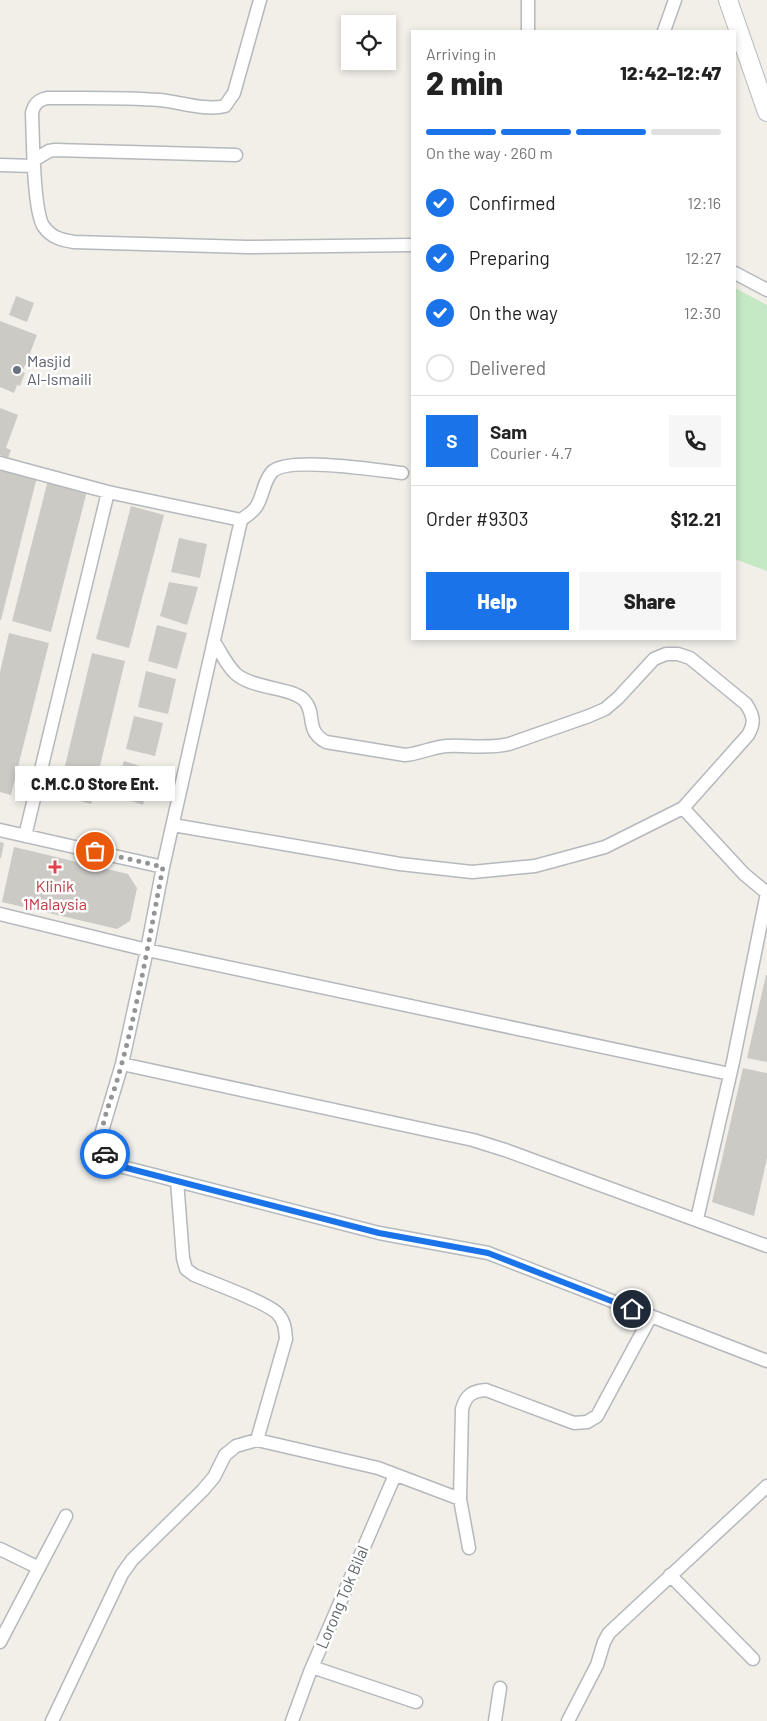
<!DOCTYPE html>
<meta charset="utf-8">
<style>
body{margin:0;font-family:Barlow,sans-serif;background:#f6f6f6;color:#222;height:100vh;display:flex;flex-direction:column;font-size:19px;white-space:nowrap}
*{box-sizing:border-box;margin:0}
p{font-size:16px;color:#767676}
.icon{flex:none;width:28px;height:28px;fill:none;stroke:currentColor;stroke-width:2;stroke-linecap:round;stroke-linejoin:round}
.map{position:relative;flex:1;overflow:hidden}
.drawer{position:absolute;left:411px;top:30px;width:325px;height:610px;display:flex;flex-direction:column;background:#fff;border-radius:0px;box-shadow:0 2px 8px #0003}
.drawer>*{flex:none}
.tools{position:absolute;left:341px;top:15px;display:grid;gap:10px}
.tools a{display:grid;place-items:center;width:55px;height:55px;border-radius:0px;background:#fff;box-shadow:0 2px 8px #0003;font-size:25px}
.pin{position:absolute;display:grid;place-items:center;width:42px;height:42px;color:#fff;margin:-21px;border:2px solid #fff;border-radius:50%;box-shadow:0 1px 5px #0007}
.courier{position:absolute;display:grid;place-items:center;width:50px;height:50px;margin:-25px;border:4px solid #1a73e8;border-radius:50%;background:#fff;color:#222;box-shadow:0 1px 6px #0007}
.bubble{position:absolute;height:35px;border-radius:0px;background:#fff;box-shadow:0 2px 8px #0003;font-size:16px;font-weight:800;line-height:35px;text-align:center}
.head em{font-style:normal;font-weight:800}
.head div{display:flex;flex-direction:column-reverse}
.head{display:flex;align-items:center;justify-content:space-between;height:85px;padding:0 15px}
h1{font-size:32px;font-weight:800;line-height:38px}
.bar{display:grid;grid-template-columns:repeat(4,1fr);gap:8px 5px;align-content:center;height:60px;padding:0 15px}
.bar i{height:6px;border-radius:4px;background:#e0e0e0}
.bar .on{background:#1a73e8}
.bar p{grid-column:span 4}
.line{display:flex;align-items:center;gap:12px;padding:0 15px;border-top:1px solid #e0e0e0}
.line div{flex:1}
.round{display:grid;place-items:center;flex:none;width:52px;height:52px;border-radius:0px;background:#f6f6f6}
ol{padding:0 15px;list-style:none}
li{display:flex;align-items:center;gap:15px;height:55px}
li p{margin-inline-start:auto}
li .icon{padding:5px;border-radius:50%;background:#1a73e8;color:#fff;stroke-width:4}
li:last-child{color:#767676}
li i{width:28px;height:28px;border:2px solid #e0e0e0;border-radius:50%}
.action{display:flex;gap:10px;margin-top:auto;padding:10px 15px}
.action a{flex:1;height:58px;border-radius:0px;background:#1a73e8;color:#fff;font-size:20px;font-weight:800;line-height:58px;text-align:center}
.action a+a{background:#f6f6f6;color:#222}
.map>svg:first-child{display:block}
.green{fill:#c5e8c5}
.building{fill:#cccac5}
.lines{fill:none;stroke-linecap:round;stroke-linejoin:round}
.street-casing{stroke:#b5b8bc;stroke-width:15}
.secondary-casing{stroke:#b6babf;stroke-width:20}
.street{stroke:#fff;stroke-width:12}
.secondary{stroke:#fff;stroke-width:18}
.done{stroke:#929495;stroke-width:5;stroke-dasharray:0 9}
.route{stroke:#1a73e8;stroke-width:6}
.worship-dot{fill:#6b7280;stroke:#fff;stroke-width:2}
.health-dot{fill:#e0444e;stroke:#fff;stroke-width:2}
.labels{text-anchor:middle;stroke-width:5;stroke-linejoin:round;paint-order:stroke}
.worship-label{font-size:16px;fill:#5b616d;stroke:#fff;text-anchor:start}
.health-label{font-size:16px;fill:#be3a42;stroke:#fff}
.street-label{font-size:16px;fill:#5f6368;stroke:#fff}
</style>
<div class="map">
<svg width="767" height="1721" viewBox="0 0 767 1721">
<rect width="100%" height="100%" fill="#f1efe8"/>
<path class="green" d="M 735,288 L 767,305 L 767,571 L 735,559 Z"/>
<path class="building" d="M 16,296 L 34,303 L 27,322 L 9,315 Z
M 0,321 L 37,335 L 30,353 L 32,354 L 28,366 L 25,365 L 22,372 L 25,373 L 20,386 L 17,385 L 14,393 L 0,387 Z
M 0,408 L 18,415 L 6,448 L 11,450 L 8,458 L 0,455 Z
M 0,468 L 37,477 L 1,620 L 0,620 Z
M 48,480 L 87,491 L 51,632 L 12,621 Z
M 131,506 L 164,515 L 129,648 L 96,639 Z
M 179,538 L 207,544 L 200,578 L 171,572 Z
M 169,582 L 198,587 L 187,625 L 160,616 Z
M 157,625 L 187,633 L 177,669 L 148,661 Z
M 9,633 L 49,643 L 11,795 L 0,792 L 0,672 Z
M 92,653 L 125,661 L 91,804 L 58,795 Z
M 146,671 L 176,679 L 168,714 L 138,707 Z
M 134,716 L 163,723 L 155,756 L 126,749 Z
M 124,761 L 153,770 L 143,805 L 113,795 Z
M 0,842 L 4,843 L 1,858 L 0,858 Z
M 14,847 L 128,874 L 137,888 L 130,921 L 117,929 L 2,902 Z
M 766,975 L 767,975 L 767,1062 L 747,1058 Z
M 743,1068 L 767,1073 L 767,1158 L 754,1216 L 712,1202 Z"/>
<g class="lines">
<g class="street-casing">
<path id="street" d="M 260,0 L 234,93 L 225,106 C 206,111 180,102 160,100 C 122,97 85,98 47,98 C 38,100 34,104 32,113 C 33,135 33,213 44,227 C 52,238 62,240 74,242 L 247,247 L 412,245
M 528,0 L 528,31
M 664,31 L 675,0
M 34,160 L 49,151 L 55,150 L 236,155
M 0,165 L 34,166
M 735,273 L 767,290
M 0,463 L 108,492 L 241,520
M 402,473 C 378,470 287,456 272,472 C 263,482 263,497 256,507 C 253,512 246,516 241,520 L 163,867 L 147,950 L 122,1064 L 102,1131 L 101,1147 L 108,1159 L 119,1166 L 379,1233 L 488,1253 L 767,1361
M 683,808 L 744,874 L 767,893 L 733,1062 L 697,1219
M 173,825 L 400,864 L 472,872 L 535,866 L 605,847 L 683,808 L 748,735 C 755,723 754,716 746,704 L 690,658 L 678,654 L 666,654 L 654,659 L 618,698 L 605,709 L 589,716 L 509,744 C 488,749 468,745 447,746 C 432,747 419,754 405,755 L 326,742 C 304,730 317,714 304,700 C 291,687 253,689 236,674 C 227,666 221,652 214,642
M 0,830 L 163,867
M 25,836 L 108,492
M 0,914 L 147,950 L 730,1074
M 122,1064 L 473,1140 L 505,1150 L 767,1246
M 177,1181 L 183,1258 L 186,1269 L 194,1275 C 210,1282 269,1303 278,1314 C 285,1322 285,1329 286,1339 L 257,1440
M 469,1548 L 460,1499 L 462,1409 C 466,1395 472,1391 486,1390 L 574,1423 L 587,1422 L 597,1416 L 651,1316
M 0,1549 L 39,1568
M 670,1575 L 753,1659
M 0,1642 L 66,1516
M 312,1667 L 416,1702
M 52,1721 L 122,1574 L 132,1560 L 203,1490 L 214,1477 L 225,1455 L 236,1446 L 257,1440 L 378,1468 L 460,1499
M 292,1721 L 310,1672 L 395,1475
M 495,1721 L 500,1688
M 568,1721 L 597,1665 L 604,1642 L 609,1633 L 767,1486"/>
</g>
<g class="secondary-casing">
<path id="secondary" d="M 728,0 L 767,112"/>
</g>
<use href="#street" class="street"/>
<use href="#secondary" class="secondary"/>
</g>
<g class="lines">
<path class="done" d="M 95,851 L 163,867 C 149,939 137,1013 116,1084 C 110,1103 95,1135 105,1154"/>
<path class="route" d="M 105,1154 L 108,1159 L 119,1166 L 379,1233 L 488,1253 L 632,1309"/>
</g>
<circle class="worship-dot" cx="17" cy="370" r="5"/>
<path class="health-dot" d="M52.5 859.5h5v5h5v5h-5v5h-5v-5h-5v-5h5z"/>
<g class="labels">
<g class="worship-label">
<text x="27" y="367">Masjid<tspan x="27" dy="18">Al-Ismaili</tspan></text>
</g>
<g class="health-label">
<text x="55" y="892">Klinik<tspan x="55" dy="18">1Malaysia</tspan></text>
</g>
<g class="street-label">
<text transform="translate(342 1597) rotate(-67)" y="6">Lorong Tok Bilal</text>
</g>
</g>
</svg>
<div class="tools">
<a><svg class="icon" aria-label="locate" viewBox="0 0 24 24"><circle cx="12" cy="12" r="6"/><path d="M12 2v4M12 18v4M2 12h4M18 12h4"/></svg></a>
</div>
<div class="pin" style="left:95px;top:851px;background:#ea580c"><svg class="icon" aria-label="bag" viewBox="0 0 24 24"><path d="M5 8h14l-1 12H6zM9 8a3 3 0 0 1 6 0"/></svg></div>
<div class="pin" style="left:632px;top:1309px;background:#1f2937"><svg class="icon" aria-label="home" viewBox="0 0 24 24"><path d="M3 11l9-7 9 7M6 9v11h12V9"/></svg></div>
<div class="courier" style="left:105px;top:1154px"><svg class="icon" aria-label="car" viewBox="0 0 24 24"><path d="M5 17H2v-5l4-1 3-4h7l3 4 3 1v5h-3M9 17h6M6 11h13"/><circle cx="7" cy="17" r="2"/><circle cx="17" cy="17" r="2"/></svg></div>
<div class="bubble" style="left:15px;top:766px;width:160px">C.M.C.O Store Ent.</div>
<section class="drawer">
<div class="head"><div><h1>2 min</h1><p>Arriving in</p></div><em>12:42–12:47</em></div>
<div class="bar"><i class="on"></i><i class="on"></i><i class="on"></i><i></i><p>On the way · 260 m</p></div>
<ol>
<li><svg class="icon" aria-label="check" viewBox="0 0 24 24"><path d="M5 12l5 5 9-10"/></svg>Confirmed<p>12:16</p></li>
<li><svg class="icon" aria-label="check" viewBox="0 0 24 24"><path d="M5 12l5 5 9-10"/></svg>Preparing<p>12:27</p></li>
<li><svg class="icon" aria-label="check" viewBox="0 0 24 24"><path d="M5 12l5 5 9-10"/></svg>On the way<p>12:30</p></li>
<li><i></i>Delivered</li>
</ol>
<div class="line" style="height:90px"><b class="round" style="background:#1a73e8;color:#fff">S</b><div><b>Sam</b><p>Courier · 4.7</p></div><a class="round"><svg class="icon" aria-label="phone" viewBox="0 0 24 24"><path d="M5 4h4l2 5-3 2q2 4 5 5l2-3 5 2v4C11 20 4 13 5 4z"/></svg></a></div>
<div class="line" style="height:65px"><div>Order #9303</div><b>$12.21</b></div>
<div class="action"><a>Help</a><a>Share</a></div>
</section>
</div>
